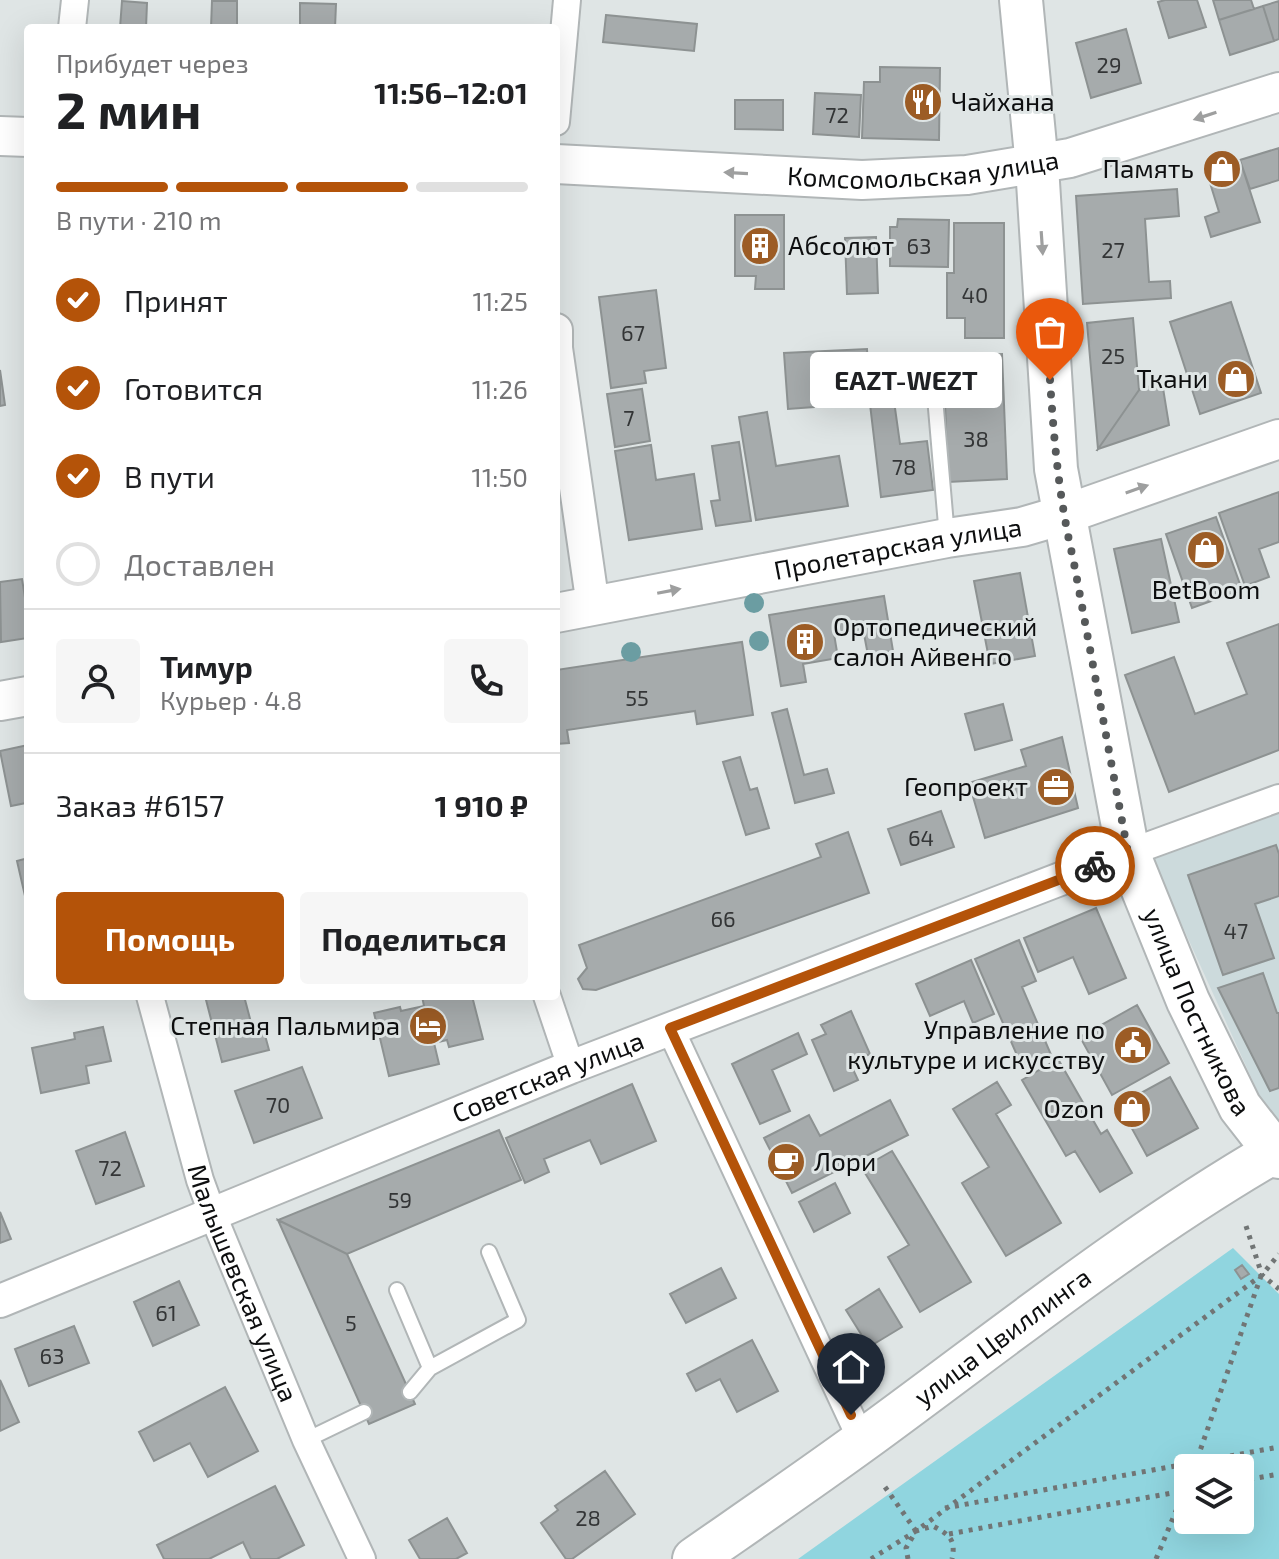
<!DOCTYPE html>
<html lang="ru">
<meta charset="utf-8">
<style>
body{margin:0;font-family:"Exo 2",sans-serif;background:#f6f6f6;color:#202124;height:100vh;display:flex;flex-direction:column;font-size:30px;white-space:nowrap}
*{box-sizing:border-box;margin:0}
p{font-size:26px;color:#757577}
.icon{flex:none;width:44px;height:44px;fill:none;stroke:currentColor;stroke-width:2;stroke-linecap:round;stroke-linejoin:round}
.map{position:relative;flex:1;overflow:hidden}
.side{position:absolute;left:24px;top:24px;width:536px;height:976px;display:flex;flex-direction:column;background:#fff;border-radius:8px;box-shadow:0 8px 32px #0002}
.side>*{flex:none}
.buttons{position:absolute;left:1174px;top:1454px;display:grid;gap:16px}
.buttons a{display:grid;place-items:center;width:80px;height:80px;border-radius:8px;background:#fff;box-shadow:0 8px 32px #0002;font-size:40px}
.pin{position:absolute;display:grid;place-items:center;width:68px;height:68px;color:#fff;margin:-82px -34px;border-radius:50% 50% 50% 0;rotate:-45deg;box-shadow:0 0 8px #0007}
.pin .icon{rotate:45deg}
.courier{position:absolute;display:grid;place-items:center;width:80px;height:80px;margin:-40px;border:6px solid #b45309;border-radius:50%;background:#fff;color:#222;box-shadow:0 2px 10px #0007}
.bubble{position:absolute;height:56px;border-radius:8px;background:#fff;box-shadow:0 8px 32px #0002;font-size:26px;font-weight:700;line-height:56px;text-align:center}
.summary em{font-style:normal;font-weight:700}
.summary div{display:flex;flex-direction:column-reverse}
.summary{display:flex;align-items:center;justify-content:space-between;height:136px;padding:0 32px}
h1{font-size:52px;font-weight:700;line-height:60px}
.bar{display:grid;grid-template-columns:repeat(4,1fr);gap:12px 8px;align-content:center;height:96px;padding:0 32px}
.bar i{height:10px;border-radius:6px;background:#e0e0e0}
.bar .current{background:#b45309}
.bar p{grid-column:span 4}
.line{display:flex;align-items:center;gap:20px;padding:0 32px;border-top:2px solid #e0e0e0}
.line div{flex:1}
.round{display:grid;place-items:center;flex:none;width:84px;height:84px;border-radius:8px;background:#f6f6f6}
ol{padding:0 32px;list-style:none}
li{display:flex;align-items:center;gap:24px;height:88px}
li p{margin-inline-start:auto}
li .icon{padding:8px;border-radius:50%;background:#b45309;color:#fff;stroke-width:4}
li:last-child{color:#757577}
li i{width:44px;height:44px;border:4px solid #e0e0e0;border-radius:50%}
.action{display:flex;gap:16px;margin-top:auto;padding:16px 32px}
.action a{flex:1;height:92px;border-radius:8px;background:#b45309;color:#fff;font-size:32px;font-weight:700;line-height:92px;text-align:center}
.action a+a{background:#f6f6f6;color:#202124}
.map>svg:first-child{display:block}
.built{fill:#ccdadc}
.green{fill:#90d5df;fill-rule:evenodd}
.building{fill:#a6abac;stroke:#8d9292;stroke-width:2}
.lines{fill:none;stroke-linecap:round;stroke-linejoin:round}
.service-casing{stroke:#b1b6b7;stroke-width:18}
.minor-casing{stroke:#b1b6b7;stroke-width:30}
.tertiary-casing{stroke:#b1b6b7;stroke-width:36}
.secondary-casing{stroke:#b1b6b7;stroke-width:42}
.primary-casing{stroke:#b1b6b7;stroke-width:46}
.path{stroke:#717575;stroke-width:5;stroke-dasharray:4 6;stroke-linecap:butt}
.service{stroke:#fff;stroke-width:14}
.minor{stroke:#fff;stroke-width:26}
.tertiary{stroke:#fff;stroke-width:32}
.secondary{stroke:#fff;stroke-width:38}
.primary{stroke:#fff;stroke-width:42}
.tree{fill:#6b9da2}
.oneway{fill:#9e9f9f}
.done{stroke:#56595a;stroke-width:8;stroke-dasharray:0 14.4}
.route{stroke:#b45309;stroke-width:10}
.labels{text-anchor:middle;stroke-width:6;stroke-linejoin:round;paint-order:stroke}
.number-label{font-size:22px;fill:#333536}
.poi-label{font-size:26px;fill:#0d0e0f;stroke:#dfe5e5;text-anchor:end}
.street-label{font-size:26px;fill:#0d0e0f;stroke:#dfe5e5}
</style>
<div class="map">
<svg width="1279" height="1559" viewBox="0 0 1279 1559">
<rect width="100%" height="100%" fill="#dfe5e5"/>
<path class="built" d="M 1279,812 L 1279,1119 L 1271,1121 L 1151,857 Z"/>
<path class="green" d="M 1233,1248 L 1279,1294 L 1279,1559 L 798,1559 ZM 1188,1468 L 1240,1468 L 1240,1520 L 1188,1520 Z"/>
<path class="building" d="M 1165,0 L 1197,0 L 1206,27 L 1169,38 L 1158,2 Z
M 1213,0 L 1251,0 L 1254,9 L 1219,20 Z
M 122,1 L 147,3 L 146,28 L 120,28 Z
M 212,1 L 237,1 L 237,28 L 211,28 Z
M 1279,1 L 1279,39 L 1274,41 L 1263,6 Z
M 300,3 L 336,4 L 335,28 L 300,28 Z
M 1263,6 L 1274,41 L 1230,55 L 1219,20 Z
M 606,15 L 697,24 L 694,51 L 603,42 Z
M 1126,29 L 1141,83 L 1091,98 L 1076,43 Z
M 880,67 L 940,68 L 939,140 L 862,138 L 864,82 L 880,82 Z
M 815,93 L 861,95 L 859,137 L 813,134 Z
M 735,100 L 783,100 L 783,130 L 735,129 Z
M 1279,148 L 1279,180 L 1250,189 L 1240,160 Z
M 1240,160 L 1260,222 L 1211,237 L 1205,217 L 1219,212 L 1206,170 Z
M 1177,189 L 1179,216 L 1145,219 L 1149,282 L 1170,281 L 1171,298 L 1083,304 L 1076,196 Z
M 735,215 L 784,215 L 784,289 L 755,289 L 756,276 L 735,276 Z
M 898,219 L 949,220 L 948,267 L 890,266 L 890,227 L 897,227 Z
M 954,223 L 1004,223 L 1004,338 L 965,338 L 965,318 L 947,318 L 947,273 L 954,273 Z
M 876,237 L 878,293 L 847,294 L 845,238 Z
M 656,290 L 666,368 L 644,371 L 646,383 L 611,388 L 599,297 Z
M 1231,302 L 1261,393 L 1200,414 L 1170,322 Z
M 1133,318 L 1139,390 L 1098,449 L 1087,323 Z
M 867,349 L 869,386 L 813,390 L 814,407 L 788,409 L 784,353 Z
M 1002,354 L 1007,479 L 948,482 L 944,377 L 923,378 L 922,358 Z
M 0,370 L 5,405 L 0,406 Z
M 1162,382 L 1169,425 L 1098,449 L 1139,390 Z
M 642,389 L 650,441 L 615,447 L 607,394 Z
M 894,401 L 900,444 L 927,441 L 933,490 L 881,497 L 870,404 Z
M 767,412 L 776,466 L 839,456 L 848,506 L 756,520 L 739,417 Z
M 739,442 L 751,521 L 716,526 L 711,501 L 720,500 L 712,446 Z
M 651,445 L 656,480 L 694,474 L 702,529 L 629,540 L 615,451 Z
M 1279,492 L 1279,542 L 1259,549 L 1269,577 L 1245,586 L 1219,513 Z
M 1216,517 L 1242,590 L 1192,608 L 1166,534 Z
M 1161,539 L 1179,622 L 1132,633 L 1114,549 Z
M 1020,573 L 1035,656 L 990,664 L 974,581 Z
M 22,579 L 28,616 L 28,638 L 1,642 L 0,582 Z
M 884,596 L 893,651 L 868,655 L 863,629 L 834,634 L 838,658 L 803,664 L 806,682 L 781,686 L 769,615 Z
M 1279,624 L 1279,750 L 1169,792 L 1125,675 L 1174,657 L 1195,714 L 1247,694 L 1227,643 Z
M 742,642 L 753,715 L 697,724 L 695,711 L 567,730 L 569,743 L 556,744 L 556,670 Z
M 1003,704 L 1012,740 L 975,750 L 965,714 Z
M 787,709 L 804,775 L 827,769 L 834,793 L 795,803 L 772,713 Z
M 1062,737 L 1078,808 L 985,838 L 969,783 L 1026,766 L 1021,750 Z
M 28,745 L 28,810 L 26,803 L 11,806 L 0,751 Z
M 740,757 L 750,790 L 757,788 L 769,828 L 746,835 L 723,762 Z
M 941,811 L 954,847 L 901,865 L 888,829 Z
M 848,832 L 869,893 L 596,990 L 583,989 L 578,979 L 587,968 L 579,945 L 821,857 L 816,844 Z
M 1276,845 L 1279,854 L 1279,896 L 1255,904 L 1274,958 L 1223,975 L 1188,875 Z
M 28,858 L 28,909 L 17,861 Z
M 1096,908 L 1126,978 L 1089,994 L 1073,957 L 1038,972 L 1024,938 Z
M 1019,940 L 1036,981 L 1022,987 L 1052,1057 L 1023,1069 L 975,959 Z
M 971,960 L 994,1014 L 973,1023 L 964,1001 L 930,1016 L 916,984 Z
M 1263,973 L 1277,1013 L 1279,1013 L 1279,1088 L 1270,1091 L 1218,988 Z
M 205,996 L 244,996 L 253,1030 L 263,1028 L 269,1050 L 222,1062 Z
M 422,996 L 472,996 L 483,1039 L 449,1047 L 447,1040 L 434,1043 L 439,1064 L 389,1076 L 374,1013 L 400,1007 L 401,1011 L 424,1006 Z
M 1137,1005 L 1169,1063 L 1112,1095 L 1080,1037 Z
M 851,1011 L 870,1054 L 850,1063 L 858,1080 L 834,1091 L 812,1040 L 826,1034 L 821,1025 Z
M 103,1027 L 111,1061 L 86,1066 L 89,1083 L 41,1093 L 32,1048 L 75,1039 L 74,1033 Z
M 798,1033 L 807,1054 L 772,1070 L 790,1111 L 760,1124 L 732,1064 Z
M 1058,1059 L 1101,1134 L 1107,1130 L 1132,1173 L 1100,1192 L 1075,1151 L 1066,1156 L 1022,1080 Z
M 302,1067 L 322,1118 L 254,1143 L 235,1091 Z
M 1170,1077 L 1198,1128 L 1147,1156 L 1119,1105 Z
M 997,1082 L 1011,1105 L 996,1114 L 1061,1223 L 1006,1256 L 962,1183 L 989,1167 L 953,1109 Z
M 632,1084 L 656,1141 L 601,1164 L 590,1140 L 544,1159 L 549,1172 L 525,1183 L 506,1138 Z
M 890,1100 L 908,1135 L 792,1193 L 764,1138 L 809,1115 L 820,1136 Z
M 499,1130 L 521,1180 L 347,1254 L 278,1220 Z
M 125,1132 L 144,1186 L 96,1204 L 76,1151 Z
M 892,1151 L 971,1282 L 920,1312 L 888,1257 L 909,1245 L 862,1168 Z
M 835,1183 L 850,1213 L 814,1232 L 799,1202 Z
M 0,1212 L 11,1239 L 0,1243 Z
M 278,1220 L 347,1254 L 415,1404 L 369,1424 Z
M 1242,1265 L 1249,1274 L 1241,1279 L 1235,1270 Z
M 721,1268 L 736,1298 L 686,1323 L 670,1294 Z
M 179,1281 L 199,1325 L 153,1346 L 134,1302 Z
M 879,1289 L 902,1327 L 869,1347 L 846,1310 Z
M 74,1326 L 89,1363 L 29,1386 L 15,1349 Z
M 752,1340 L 778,1391 L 737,1412 L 720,1379 L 696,1391 L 687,1374 Z
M 0,1380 L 19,1422 L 0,1431 Z
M 225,1387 L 258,1451 L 208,1477 L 190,1443 L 154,1461 L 139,1432 Z
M 605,1471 L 635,1514 L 572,1559 L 566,1559 L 541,1523 L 558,1510 L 555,1506 Z
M 275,1486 L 304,1545 L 277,1559 L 251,1559 L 243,1542 L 209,1559 L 164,1559 L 157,1545 Z
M 447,1518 L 467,1553 L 456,1559 L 420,1559 L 409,1540 Z"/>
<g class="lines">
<g class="service-casing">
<path id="service" d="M 935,397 L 947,537
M 397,1290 L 430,1368
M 410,1392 L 430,1368 L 518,1320 L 489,1252
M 306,1440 L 364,1412"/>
</g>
<g class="minor-casing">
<g id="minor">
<path d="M 72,28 L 75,0"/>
<path d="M 556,122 L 567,0"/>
<path d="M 1128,853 L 1279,798"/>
<path id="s1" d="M 150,996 L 200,1180 L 212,1213 L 306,1440 L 362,1559"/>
<path d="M 547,996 L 571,1067"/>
<path d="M 670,1028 L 862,1441"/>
</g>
</g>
<g class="tertiary-casing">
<g id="tertiary">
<path d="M 556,330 L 556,348 L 593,606"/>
<path id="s2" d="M 0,1301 L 571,1067 L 1128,853"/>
</g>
</g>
<g class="secondary-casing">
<g id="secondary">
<path d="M 0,136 L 28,137"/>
<path id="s3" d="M 556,164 L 862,180 L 967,175 L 1070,158 L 1279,92"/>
<path id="s4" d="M 556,613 L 947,538 L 1022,527 L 1063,515 L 1279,439"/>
<path d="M 0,701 L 28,696"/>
</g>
</g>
<g class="primary-casing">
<g id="primary">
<path id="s5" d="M 1021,0 L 1037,166 L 1056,469 L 1128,853 L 1188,1001 L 1240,1107 L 1279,1157"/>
<path id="s6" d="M 694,1559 C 750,1520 807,1481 862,1441 C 998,1342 1129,1236 1274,1152"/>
</g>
</g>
<path class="path" d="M 1246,1226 L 1262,1275 L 1279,1289
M 1194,1468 L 1261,1276
M 1240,1481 L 1279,1474
M 885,1487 L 916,1531
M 945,1508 L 1279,1447
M 949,1534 L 1188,1490
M 871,1559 L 916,1531 L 1262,1275 L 1279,1254
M 908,1559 L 906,1548 L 916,1531 L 933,1526 C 950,1535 956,1540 952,1559
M 1156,1559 L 1188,1482"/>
<use href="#service" class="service"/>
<use href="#minor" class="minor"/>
<use href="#tertiary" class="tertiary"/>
<use href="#secondary" class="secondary"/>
<use href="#primary" class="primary"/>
</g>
<g class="tree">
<circle cx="754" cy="603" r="10"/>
<circle cx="759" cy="641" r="10"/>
<circle cx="631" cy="652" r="10"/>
</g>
<defs><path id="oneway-solid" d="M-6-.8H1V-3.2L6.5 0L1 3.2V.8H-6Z" transform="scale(2)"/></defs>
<g class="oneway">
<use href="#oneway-solid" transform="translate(1205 116) rotate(162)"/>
<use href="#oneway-solid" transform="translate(736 173) rotate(-177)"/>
<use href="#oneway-solid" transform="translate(1042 243) rotate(86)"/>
<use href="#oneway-solid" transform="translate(1137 489) rotate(-19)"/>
<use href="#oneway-solid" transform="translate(669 591) rotate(-11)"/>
</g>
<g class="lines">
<path class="done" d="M 1050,380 C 1054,441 1059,499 1073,558 L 1128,853 L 1095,866"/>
<path class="route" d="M 851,1415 L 670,1028 L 1095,866"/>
</g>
<defs>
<g id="restaurant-disc" transform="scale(2)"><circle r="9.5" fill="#9c5c25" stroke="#dfe5e5"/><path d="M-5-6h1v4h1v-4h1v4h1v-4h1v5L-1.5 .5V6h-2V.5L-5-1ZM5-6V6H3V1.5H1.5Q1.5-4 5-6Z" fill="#fff"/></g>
<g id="shop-disc" transform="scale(2)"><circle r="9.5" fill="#9c5c25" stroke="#dfe5e5"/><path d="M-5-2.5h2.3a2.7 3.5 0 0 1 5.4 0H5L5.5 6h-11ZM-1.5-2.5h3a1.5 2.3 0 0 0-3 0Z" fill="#fff"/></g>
<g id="building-disc" transform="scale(2)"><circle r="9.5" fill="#9c5c25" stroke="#dfe5e5"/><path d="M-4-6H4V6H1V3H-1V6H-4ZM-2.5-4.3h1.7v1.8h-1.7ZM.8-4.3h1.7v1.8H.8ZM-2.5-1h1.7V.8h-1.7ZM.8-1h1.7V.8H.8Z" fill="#fff"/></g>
<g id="office-disc" transform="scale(2)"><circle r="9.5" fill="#9c5c25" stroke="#dfe5e5"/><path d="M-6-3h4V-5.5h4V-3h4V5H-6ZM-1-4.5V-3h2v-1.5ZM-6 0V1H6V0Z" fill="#fff"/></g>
<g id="hotel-disc" transform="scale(2)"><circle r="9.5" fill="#9c5c25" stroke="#dfe5e5"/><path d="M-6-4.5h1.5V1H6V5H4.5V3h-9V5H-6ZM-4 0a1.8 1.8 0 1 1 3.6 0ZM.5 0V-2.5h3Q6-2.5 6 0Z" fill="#fff"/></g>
<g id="civic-disc" transform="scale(2)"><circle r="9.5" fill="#9c5c25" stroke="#dfe5e5"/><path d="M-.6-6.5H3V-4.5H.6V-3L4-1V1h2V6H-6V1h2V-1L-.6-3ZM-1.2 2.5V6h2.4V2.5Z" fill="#fff"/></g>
<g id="cafe-disc" transform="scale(2)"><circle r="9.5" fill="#9c5c25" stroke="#dfe5e5"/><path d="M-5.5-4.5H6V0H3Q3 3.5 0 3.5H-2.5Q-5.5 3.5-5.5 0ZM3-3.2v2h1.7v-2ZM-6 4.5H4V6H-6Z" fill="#fff"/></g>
</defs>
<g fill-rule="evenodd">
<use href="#restaurant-disc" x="923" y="102"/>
<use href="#shop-disc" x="1222" y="169"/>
<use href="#building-disc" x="760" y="246"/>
<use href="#shop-disc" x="1236" y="379"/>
<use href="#shop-disc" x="1206" y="550"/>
<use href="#building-disc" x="805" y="642"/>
<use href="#office-disc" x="1056" y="787"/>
<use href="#hotel-disc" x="428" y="1026"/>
<use href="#civic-disc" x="1133" y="1045"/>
<use href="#shop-disc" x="1132" y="1109"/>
<use href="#cafe-disc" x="786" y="1162"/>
</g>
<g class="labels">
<g class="number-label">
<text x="1109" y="73">29</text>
<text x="837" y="123">72</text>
<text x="919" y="254">63</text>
<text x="1113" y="258">27</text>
<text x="975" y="303">40</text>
<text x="633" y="341">67</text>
<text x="1113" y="364">25</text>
<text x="629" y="426">7</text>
<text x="976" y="447">38</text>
<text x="904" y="475">78</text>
<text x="637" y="706">55</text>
<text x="921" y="846">64</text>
<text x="723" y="927">66</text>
<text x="1236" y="939">47</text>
<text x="278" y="1113">70</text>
<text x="110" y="1176">72</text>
<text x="400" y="1208">59</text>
<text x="166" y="1321">61</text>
<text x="351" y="1331">5</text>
<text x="52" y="1364">63</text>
<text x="588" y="1526">28</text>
</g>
<g class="poi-label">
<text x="951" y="111" text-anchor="start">Чайхана</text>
<text x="1194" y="178">Память</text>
<text x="788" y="255" text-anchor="start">Абсолют</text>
<text x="1208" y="388">Ткани</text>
<text x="1206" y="599" text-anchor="middle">BetBoom</text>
<text x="833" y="636" text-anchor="start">Ортопедический<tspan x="833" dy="30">салон Айвенго</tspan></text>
<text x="1028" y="796">Геопроект</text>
<text x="400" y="1035">Степная Пальмира</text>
<text x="1105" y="1039">Управление по<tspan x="1105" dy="30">культуре и искусству</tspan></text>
<text x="1104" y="1118">Ozon</text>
<text x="814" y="1171" text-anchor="start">Лори</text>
</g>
<g class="street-label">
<text dy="9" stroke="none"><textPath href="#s3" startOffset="368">Комсомольская улица</textPath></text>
<text dy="9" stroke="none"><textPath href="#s4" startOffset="348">Пролетарская улица</textPath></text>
<text dy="9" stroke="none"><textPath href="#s5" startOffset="1034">улица Постникова</textPath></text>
<text dy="9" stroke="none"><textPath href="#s2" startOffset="592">Советская улица</textPath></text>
<text dy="9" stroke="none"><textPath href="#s1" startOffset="302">Малышевская улица</textPath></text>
<text dy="9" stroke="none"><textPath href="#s6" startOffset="380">улица Цвиллинга</textPath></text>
</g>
</g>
</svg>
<div class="buttons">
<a><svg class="icon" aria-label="layers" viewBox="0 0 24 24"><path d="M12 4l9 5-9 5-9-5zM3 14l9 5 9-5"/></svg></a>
</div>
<div class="pin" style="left:1050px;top:380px;background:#ea580c"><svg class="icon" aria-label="bag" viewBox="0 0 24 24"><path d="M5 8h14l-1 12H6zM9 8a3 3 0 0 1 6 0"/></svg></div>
<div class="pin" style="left:851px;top:1415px;background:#1f2937"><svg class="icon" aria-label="home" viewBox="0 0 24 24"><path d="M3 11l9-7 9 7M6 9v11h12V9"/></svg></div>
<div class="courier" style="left:1095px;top:866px"><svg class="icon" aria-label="bike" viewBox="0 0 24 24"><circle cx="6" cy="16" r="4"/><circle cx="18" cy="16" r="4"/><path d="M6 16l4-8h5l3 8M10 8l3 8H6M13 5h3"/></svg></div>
<div class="bubble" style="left:810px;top:352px;width:192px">EAZT-WEZT</div>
<section class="side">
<div class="summary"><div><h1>2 мин</h1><p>Прибудет через</p></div><em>11:56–12:01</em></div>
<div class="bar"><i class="current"></i><i class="current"></i><i class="current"></i><i></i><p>В пути · 210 m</p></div>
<ol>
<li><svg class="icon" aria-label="check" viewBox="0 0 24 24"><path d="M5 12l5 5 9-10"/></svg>Принят<p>11:25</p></li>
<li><svg class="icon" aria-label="check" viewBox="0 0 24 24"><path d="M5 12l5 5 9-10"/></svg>Готовится<p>11:26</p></li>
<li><svg class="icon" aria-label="check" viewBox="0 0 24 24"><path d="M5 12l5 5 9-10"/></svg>В пути<p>11:50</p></li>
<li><i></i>Доставлен</li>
</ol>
<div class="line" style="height:144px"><a class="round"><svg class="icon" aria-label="person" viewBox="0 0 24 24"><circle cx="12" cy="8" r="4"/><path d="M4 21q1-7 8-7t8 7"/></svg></a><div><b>Тимур</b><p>Курьер · 4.8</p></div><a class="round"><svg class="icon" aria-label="phone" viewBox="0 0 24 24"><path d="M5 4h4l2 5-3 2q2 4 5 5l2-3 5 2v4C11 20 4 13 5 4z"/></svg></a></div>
<div class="line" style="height:104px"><div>Заказ #6157</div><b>1 910 ₽</b></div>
<div class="action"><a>Помощь</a><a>Поделиться</a></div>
</section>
</div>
